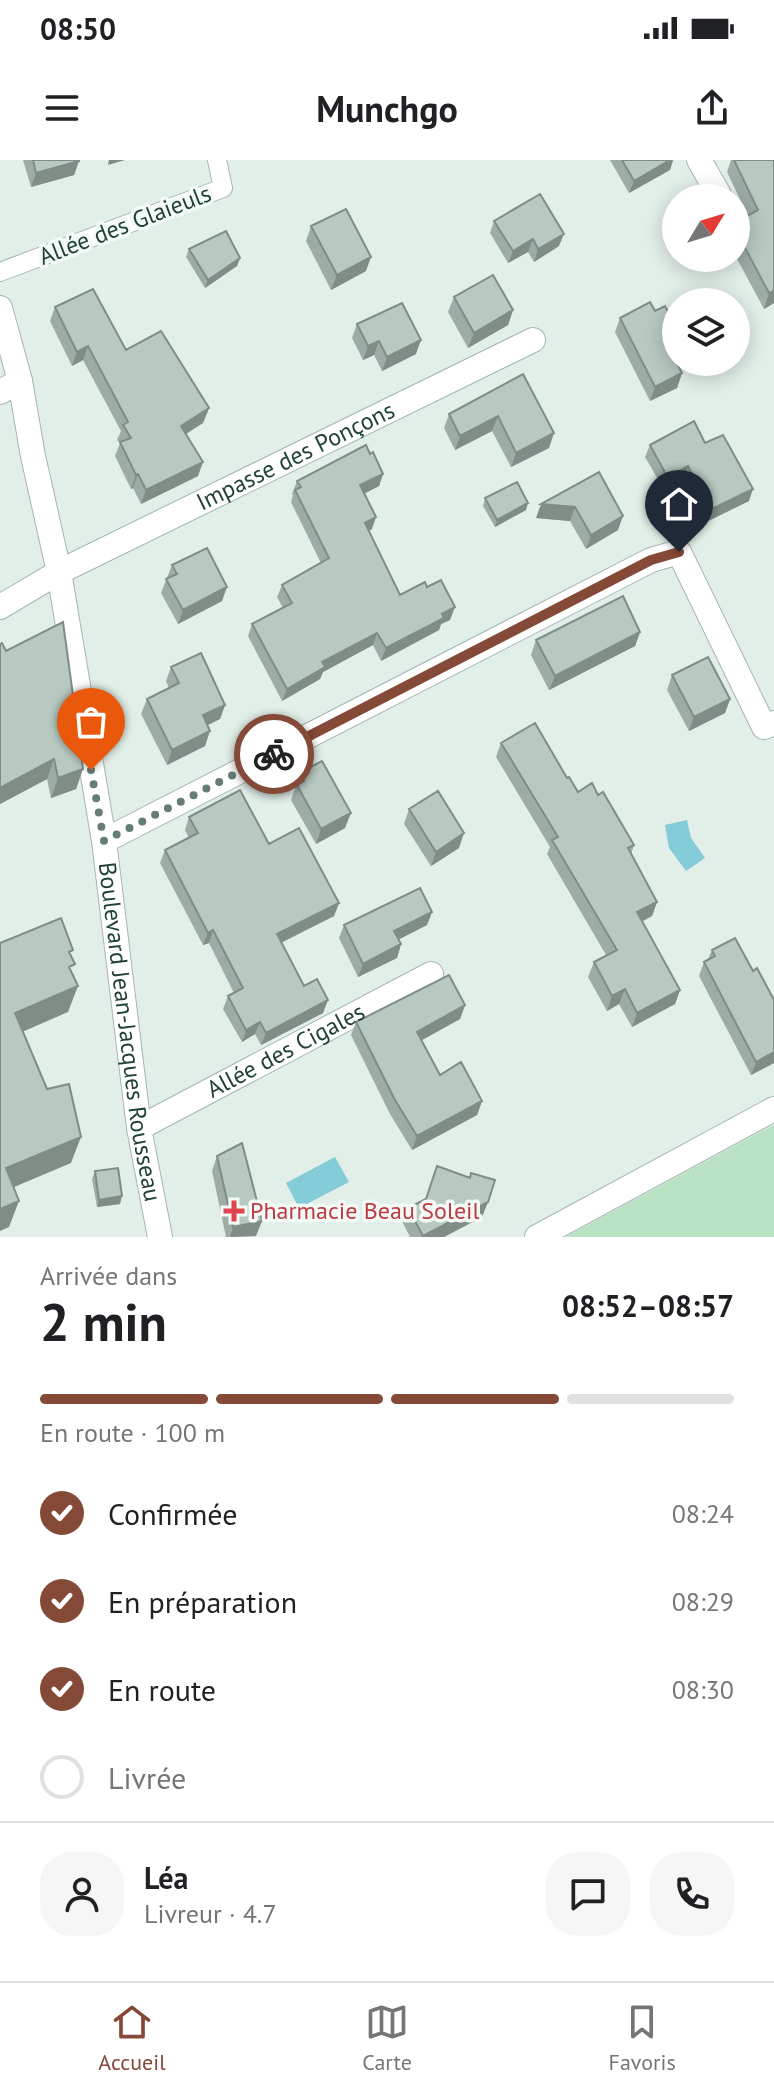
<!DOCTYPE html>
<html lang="fr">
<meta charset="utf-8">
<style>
body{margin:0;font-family:"PT Sans",sans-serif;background:#f6f6f6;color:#202124;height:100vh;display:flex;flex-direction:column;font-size:30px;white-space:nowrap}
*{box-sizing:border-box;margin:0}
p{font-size:26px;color:#757577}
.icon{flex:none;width:44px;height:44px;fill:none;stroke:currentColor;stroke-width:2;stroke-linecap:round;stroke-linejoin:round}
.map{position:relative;height:1077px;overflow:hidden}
.sheet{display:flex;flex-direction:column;background:#fff;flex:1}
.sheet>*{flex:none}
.needle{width:52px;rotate:52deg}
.buttons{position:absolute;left:662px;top:24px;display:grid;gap:16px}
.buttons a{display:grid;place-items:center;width:88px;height:88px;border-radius:50%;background:#fff;box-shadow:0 4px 20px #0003;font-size:40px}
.pin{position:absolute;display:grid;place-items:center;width:68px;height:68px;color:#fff;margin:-82px -34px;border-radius:50% 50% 50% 0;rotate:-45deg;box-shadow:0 0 8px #0007}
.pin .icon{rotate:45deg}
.courier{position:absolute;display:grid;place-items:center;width:80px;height:80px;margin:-40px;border:6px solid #844937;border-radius:50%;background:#fff;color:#222;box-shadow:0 2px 10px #0007}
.summary em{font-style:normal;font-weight:600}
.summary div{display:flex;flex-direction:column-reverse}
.summary{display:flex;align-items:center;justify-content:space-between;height:136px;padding:0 40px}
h1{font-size:52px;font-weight:600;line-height:60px}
.bar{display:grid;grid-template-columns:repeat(4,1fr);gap:12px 8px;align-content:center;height:96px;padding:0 40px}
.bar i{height:10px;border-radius:6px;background:#e0e0e0}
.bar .active{background:#844937}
.bar p{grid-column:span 4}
.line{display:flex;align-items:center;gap:20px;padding:0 40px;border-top:2px solid #e0e0e0}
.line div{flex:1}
.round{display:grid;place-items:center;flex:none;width:84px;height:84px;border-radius:32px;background:#f6f6f6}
ol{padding:0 40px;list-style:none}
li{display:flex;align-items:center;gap:24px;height:88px}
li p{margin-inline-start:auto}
li .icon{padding:8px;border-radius:50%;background:#844937;color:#fff;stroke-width:4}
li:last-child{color:#757577}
li i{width:44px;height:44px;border:4px solid #e0e0e0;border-radius:50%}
.status{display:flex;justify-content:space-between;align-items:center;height:56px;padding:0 40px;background:#fff;direction:ltr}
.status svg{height:22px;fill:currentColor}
header{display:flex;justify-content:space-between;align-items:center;height:104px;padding:0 40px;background:#fff;font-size:36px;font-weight:600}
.dock{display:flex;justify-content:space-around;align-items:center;height:112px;border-top:2px solid #e0e0e0;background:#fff;font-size:22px;color:#757577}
.dock a{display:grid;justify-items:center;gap:4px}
.dock .active{color:#844937}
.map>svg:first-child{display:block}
.green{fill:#b9e1c3}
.water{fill:#84ccd8}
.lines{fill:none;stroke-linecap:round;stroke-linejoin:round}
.service-casing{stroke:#a4b7b0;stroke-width:20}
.minor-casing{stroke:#a4b7b0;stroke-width:26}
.tertiary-casing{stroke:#a4b7b0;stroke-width:26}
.service{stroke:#fff;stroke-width:18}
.minor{stroke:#fff;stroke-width:24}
.tertiary{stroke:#fff;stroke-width:24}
.wall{fill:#9dada6}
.shaded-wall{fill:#808d87}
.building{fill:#b7c9c1;stroke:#808d87;stroke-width:2}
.done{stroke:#647e76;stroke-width:8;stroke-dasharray:0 14.4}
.route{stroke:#844937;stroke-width:10}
.health-dot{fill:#e0444e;stroke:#f3faf6;stroke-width:3}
.labels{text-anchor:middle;stroke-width:7;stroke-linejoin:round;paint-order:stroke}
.street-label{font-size:24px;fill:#204138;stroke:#f3faf6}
.health-label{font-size:24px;fill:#be3a42;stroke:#f3faf6;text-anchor:start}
</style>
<div class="status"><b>08:50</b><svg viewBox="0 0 49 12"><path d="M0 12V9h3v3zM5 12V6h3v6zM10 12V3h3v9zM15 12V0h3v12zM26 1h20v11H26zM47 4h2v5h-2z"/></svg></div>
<header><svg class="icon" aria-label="menu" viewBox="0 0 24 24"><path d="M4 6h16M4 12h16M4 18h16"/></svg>Munchgo<svg class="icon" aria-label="share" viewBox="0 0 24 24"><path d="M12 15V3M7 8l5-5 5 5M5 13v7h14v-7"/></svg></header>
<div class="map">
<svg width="774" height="1077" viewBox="0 0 774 1077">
<rect width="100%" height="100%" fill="#e2eee8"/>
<path class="green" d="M 774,965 L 774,1077 L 565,1077 Z"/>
<path class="water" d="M 687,660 L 691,678 L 705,698 L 686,711 L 669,688 L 665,665 Z
M 335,997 L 349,1022 L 299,1048 L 286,1023 Z"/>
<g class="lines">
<g class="service-casing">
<path id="service" d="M 0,112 L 223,28 L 217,0"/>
</g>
<g class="minor-casing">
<g id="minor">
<path d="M 699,0 L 718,33"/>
<path d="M 0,232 L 20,221"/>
<path id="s1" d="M 0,447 L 59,412 L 533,180"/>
<path d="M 104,681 L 651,400 L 679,392 L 764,567 L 774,563"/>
<path id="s2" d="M 139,968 L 431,814"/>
<path d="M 537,1077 L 774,949"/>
</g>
</g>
<g class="tertiary-casing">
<g id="tertiary">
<path id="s3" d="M 0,148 L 20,221 L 33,296 L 59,412 L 104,681 L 139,968 L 160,1077"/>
</g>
</g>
<use href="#service" class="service"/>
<use href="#minor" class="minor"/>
<use href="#tertiary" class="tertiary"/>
</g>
<path class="wall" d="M 23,0 L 79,0 L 74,15 L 31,27 Z
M 610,0 L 673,0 L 670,10 L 629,33 Z
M 731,0 L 774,0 L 774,143 L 764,149 L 736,97 L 736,71 L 748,56 L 727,12 Z
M 494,61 L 559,86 L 534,102 L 528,92 L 508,103 L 490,73 Z
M 311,66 L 366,111 L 331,130 L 306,81 Z
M 189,89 L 240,98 L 237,106 L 205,128 L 186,97 Z
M 454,137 L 513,150 L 508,165 L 468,188 L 448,152 Z
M 55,147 L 126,190 L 209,248 L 203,263 L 186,274 L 198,316 L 141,344 L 133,328 L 131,329 L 115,296 L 120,283 L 117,280 L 121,271 L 83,200 L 72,206 L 50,161 Z
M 620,158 L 683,205 L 679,207 L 682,213 L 677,228 L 650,241 L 615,172 Z
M 357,164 L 416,194 L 382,211 L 374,195 L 363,200 L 352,178 Z
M 523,214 L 549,288 L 511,307 L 492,271 L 455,290 L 444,268 L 449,254 Z
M 705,283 L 749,341 L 706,362 L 684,318 L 664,330 L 645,297 L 650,285 Z
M 370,294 L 383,314 L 379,326 L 365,333 L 372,369 L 369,371 L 400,435 L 427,427 L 450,460 L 441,464 L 439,470 L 381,501 L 373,485 L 323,512 L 320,519 L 282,541 L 248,476 L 252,464 L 283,448 L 277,437 L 282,425 L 321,403 L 291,342 L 293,335 L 292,334 L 297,321 Z
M 599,312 L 618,370 L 586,389 L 570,361 L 536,358 Z
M 485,338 L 526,350 L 495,367 L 483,346 Z
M 172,405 L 222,441 L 178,464 L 161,433 Z
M 640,472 L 635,486 L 549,530 L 531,495 L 536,480 Z
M 0,484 L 6,491 L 83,609 L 76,629 L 51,638 L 47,619 L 0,644 Z
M 171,507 L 225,545 L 220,559 L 208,565 L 205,586 L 167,605 L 141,554 L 147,539 L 169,528 L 166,521 Z
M 672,515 L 730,539 L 725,553 L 689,571 L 667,530 Z
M 501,583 L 567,618 L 578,632 L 598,635 L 634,685 L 631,694 L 657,742 L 652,756 L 642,761 L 680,830 L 675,844 L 632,867 L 619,844 L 607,851 L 588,817 L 594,802 L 606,795 L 547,694 L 550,687 L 496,597 Z
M 301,612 L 345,668 L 316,684 L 291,640 Z
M 409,649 L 459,688 L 431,706 L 404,664 Z
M 189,657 L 269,684 L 339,743 L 334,756 L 281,783 L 304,826 L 323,853 L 261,885 L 255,874 L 242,882 L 223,849 L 228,836 L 234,833 L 209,783 L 203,785 L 160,703 L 165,690 L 189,678 L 185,670 Z
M 432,752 L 427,765 L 399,779 L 401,784 L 397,798 L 358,817 L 339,778 L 344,765 Z
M 712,790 L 774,903 L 751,915 L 699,816 L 704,802 L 708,799 Z
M 465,845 L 460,859 L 422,880 L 440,915 L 482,941 L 477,955 L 412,990 L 390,954 L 351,875 L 356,862 Z
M 217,996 L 256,1076 L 226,1077 L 212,1011 Z
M 95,1011 L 120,1044 L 97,1047 L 92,1019 Z
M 425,1039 L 482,1057 L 444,1077 L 410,1077 L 403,1063 L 408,1048 Z"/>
<path class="shaded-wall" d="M 109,0 L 125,0 L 108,5 Z
M 670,0 L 673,0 L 670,10 L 629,33 L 634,21 Z
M 79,1 L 74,15 L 31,27 L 36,13 Z
M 564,74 L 559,86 L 534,102 L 538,89 Z
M 533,79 L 528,92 L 508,103 L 513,91 Z
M 371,97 L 366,111 L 331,130 L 337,115 Z
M 240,98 L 237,106 L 205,128 L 208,120 Z
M 774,131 L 774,143 L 764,149 L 769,133 Z
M 513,150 L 508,165 L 468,188 L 474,173 Z
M 421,180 L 416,194 L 382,211 L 387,197 Z
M 379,181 L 374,195 L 363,200 L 368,186 Z
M 88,186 L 83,200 L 72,206 L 77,192 Z
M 676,197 L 676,202 L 684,202 L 683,205 L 669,212 L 674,198 Z
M 682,213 L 677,228 L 650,241 L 655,227 Z
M 209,248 L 203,263 L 176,280 L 181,266 Z
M 498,256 L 492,271 L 455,290 L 460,276 Z
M 554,273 L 549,288 L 511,307 L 516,293 Z
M 203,302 L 198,316 L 141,344 L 146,330 Z
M 688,306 L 684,318 L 664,330 L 668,318 Z
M 138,314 L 133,328 L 131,329 L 136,315 Z
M 383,314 L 379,326 L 356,338 L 360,325 Z
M 753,329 L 749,341 L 706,362 L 710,350 Z
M 528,343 L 526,350 L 495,367 L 497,360 Z
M 541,344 L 575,347 L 570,361 L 536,358 Z
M 623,356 L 618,370 L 586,389 L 591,375 Z
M 376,357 L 372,369 L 360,375 L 365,363 Z
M 227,427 L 222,441 L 178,464 L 183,450 Z
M 455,447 L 450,460 L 441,464 L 439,470 L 381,501 L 386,488 Z
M 640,472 L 635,486 L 549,530 L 555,516 Z
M 377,473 L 373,485 L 323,512 L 320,519 L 282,541 L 287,529 L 322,502 Z
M 730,539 L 725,553 L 689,571 L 694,557 Z
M 225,545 L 220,559 L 197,570 L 203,555 Z
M 210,571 L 205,586 L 167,605 L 172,590 Z
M 54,599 L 47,619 L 0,644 L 0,628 Z
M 83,609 L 76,629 L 51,638 L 58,618 Z
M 351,653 L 345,668 L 316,684 L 321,669 Z
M 464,673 L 459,688 L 431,706 L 436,692 Z
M 657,742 L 652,756 L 632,767 L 637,752 Z
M 339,743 L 334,756 L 272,787 L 277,774 Z
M 432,752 L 427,765 L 390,784 L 394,771 Z
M 213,770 L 209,783 L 203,785 L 208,773 Z
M 401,784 L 397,798 L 358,817 L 363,804 Z
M 78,826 L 68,852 L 6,879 L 15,853 Z
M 625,829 L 619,844 L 607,851 L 612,836 Z
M 680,830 L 675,844 L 632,867 L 637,853 Z
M 328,840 L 323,853 L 261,885 L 266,873 Z
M 465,845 L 460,859 L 413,885 L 417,872 Z
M 260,862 L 255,874 L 242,882 L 246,870 Z
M 774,892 L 774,903 L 751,915 L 756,902 Z
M 482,941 L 477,955 L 412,990 L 417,976 Z
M 81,977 L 71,1003 L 0,1033 L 6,1008 Z
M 122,1036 L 120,1044 L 97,1047 L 99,1040 Z
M 19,1041 L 9,1067 L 0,1071 L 0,1049 Z
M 488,1042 L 482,1057 L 444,1077 L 423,1077 Z
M 262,1061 L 256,1076 L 230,1077 L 233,1067 Z"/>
<path class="building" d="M 33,0 L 79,0 L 79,1 L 36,13 Z
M 622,0 L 670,0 L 634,21 Z
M 734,0 L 774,0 L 774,131 L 769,133 L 736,71 L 736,62 L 758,50 Z
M 540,34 L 564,74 L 538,89 L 533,79 L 513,91 L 494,61 Z
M 346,49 L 371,97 L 337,115 L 311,66 Z
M 226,71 L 240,98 L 208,120 L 189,89 Z
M 493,115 L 513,150 L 474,173 L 454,137 Z
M 93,129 L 126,190 L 161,171 L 209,248 L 181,266 L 203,302 L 146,330 L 138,314 L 136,315 L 120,282 L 131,278 L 123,265 L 128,262 L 88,186 L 77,192 L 55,147 Z
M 650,142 L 655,151 L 665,146 L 676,167 L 676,197 L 674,198 L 682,213 L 655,227 L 620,158 Z
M 402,143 L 421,180 L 387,197 L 379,181 L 368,186 L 357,164 Z
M 523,214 L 554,273 L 516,293 L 498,256 L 460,276 L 449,254 Z
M 694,261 L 705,283 L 723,275 L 753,329 L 710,350 L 688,306 L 668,318 L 650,285 Z
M 366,285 L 370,294 L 373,292 L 383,314 L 360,325 L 376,357 L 365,363 L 400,435 L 425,422 L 427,427 L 441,420 L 455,447 L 442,454 L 444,458 L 386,488 L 377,473 L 322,502 L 325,507 L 287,529 L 252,464 L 292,443 L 282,425 L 329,398 L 295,330 L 301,327 L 297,321 Z
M 599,312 L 623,356 L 591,375 L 575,347 L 541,344 Z
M 517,322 L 528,343 L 497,360 L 485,338 Z
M 207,388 L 227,427 L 183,450 L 166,419 L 177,414 L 172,405 Z
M 623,436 L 640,472 L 555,516 L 536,480 Z
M 63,462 L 83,609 L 58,618 L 54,599 L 0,628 L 0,484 L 2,483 L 6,491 Z
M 201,493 L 225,545 L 203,555 L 210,571 L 172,590 L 147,539 L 179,523 L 171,507 Z
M 708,497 L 730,539 L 694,557 L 672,515 Z
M 535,563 L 567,618 L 569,617 L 578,632 L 592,623 L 598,635 L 603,632 L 634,685 L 628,688 L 657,742 L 637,752 L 680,830 L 637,853 L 625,829 L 612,836 L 594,802 L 617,790 L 552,680 L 558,677 L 501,583 Z
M 322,601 L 351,653 L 321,669 L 297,625 L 304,621 L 301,612 Z
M 240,630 L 269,684 L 299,668 L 339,743 L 277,774 L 304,826 L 317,819 L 328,840 L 266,873 L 260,862 L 246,870 L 228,836 L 243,828 L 213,770 L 208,773 L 165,690 L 198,673 L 189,657 Z
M 438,631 L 464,673 L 436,692 L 409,649 Z
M 420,728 L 432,752 L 394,771 L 401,784 L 363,804 L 344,765 Z
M 61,758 L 73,790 L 69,792 L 75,804 L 69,807 L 78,826 L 15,853 L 47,929 L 69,924 L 81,977 L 6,1008 L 19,1041 L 0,1049 L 0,783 Z
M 735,778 L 753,811 L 757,808 L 774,840 L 774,892 L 756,902 L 704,802 L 715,796 L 712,790 Z
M 449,815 L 465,845 L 417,872 L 440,915 L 461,902 L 482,941 L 417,976 L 395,940 L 356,862 Z
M 242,983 L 262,1061 L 233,1067 L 217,996 Z
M 437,1006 L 470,1018 L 471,1013 L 495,1020 L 488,1042 L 423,1076 L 408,1048 L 426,1039 Z
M 118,1008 L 122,1036 L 99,1040 L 95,1011 Z"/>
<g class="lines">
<path class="done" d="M 91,610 L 104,681 L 274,594"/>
<path class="route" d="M 274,594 L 651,400 L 679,392"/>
</g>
<path class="health-dot" d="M230 1039h8v8h8v8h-8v8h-8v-8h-8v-8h8z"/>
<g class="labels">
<g class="street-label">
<text transform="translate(125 65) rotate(-21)" y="8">Allée des Glaieuls</text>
<text dy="8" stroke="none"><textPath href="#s1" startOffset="332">Impasse des Ponçons</textPath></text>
<text dy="8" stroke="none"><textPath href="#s3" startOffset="736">Boulevard Jean-Jacques Rousseau</textPath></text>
<text dy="8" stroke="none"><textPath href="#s2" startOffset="166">Allée des Cigales</textPath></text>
</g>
<g class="health-label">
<text x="250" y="1059">Pharmacie Beau Soleil</text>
</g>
</g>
</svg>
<div class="buttons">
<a><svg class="needle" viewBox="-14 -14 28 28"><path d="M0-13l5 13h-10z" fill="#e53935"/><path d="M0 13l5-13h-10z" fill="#757577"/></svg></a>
<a><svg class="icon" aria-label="layers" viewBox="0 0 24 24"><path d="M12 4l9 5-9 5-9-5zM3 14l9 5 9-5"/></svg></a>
</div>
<div class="pin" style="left:91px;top:610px;background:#ea580c"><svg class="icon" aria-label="bag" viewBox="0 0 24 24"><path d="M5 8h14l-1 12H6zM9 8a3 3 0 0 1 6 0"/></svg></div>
<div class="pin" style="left:679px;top:392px;background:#1f2937"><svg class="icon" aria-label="home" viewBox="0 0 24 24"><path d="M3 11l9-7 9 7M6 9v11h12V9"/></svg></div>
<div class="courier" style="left:274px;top:594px"><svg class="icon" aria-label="bike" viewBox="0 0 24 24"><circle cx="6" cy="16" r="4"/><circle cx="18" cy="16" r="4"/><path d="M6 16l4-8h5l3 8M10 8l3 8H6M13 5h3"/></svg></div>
</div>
<section class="sheet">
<div class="summary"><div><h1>2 min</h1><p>Arrivée dans</p></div><em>08:52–08:57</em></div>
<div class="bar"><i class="active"></i><i class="active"></i><i class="active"></i><i></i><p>En route · 100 m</p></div>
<ol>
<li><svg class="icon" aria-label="check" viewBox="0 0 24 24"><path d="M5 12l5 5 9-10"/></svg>Confirmée<p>08:24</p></li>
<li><svg class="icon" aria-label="check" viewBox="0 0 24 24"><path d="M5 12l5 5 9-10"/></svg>En préparation<p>08:29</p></li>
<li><svg class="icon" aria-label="check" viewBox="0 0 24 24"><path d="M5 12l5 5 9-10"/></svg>En route<p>08:30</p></li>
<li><i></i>Livrée</li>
</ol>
<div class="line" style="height:144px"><a class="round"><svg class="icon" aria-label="person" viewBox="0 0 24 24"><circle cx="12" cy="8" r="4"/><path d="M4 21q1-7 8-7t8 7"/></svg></a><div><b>Léa</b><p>Livreur · 4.7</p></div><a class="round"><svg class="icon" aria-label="chat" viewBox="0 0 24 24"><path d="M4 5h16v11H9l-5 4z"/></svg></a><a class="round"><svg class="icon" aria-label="phone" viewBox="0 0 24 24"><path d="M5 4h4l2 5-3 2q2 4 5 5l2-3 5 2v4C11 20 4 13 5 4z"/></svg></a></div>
</section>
<nav class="dock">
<a class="active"><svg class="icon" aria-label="home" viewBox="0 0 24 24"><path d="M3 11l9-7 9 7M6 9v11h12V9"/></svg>Accueil</a>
<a><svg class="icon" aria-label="map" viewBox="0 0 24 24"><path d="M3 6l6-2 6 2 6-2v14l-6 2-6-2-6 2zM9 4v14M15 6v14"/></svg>Carte</a>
<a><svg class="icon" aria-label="saved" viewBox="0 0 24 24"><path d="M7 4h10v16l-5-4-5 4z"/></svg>Favoris</a>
</nav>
